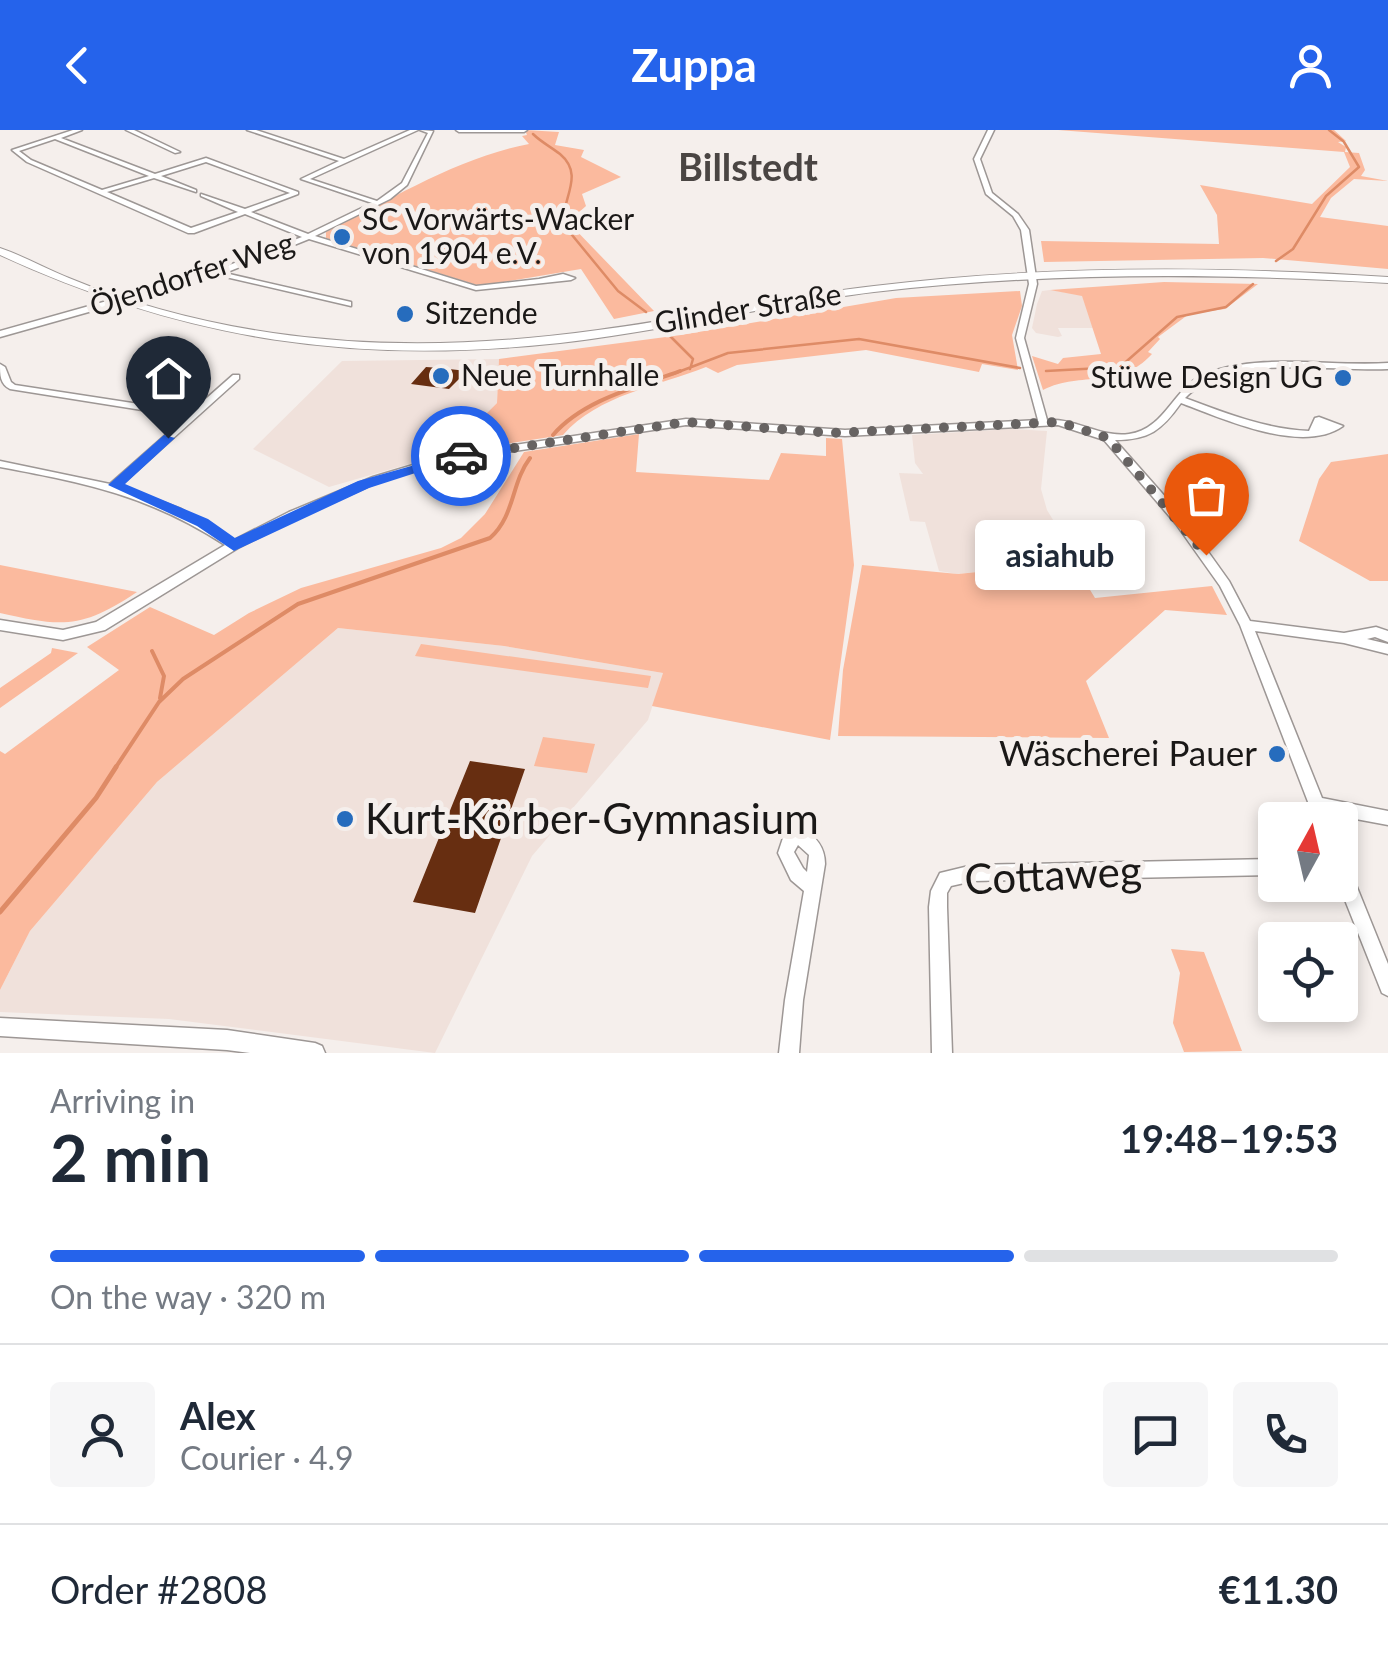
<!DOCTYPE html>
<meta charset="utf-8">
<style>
body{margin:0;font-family:Lato,sans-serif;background:#f6f6f7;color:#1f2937;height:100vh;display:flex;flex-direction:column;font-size:38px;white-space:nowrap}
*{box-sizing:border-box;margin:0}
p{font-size:32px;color:#747a83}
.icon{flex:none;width:55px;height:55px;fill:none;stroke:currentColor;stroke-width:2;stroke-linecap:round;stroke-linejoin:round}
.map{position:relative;height:923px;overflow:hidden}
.details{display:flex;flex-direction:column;background:#fff;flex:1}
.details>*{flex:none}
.needle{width:65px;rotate:8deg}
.tools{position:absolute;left:1258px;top:672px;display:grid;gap:20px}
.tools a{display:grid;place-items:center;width:100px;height:100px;border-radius:10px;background:#fff;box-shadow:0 5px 15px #0003;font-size:50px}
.pin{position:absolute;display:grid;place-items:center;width:85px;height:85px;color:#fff;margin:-102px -42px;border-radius:50% 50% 50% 0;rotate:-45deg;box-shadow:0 0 10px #0007}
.pin .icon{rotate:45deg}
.courier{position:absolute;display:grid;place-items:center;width:100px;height:100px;margin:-50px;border:8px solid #2563eb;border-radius:50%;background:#fff;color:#222;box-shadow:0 2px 12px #0007}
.bubble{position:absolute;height:70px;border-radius:10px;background:#fff;box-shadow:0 5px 15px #0003;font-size:32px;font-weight:700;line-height:70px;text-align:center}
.summary em{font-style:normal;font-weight:700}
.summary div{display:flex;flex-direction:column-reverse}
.summary{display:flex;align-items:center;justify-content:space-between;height:170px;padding:0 50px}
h1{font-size:65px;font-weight:700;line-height:75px}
.bar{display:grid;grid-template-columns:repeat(4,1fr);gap:15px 10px;align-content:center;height:120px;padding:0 50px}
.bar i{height:12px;border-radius:8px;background:#e0e1e3}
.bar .on{background:#2563eb}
.bar p{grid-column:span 4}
.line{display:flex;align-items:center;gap:25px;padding:0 50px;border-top:2px solid #e0e1e3}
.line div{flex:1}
.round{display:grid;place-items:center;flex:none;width:105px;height:105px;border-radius:10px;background:#f6f6f7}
header{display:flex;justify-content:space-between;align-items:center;height:130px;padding:0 50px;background:#2563eb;color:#fff;font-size:45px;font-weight:700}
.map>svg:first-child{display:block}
.built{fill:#f0e1db}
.green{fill:#fbba9e}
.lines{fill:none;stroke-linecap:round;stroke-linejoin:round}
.stream-far2{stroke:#de8b66;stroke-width:2.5}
.stream-far1{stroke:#de8b66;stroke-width:4}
.stream{stroke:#de8b66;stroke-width:5}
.building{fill:#672e11}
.minor-casing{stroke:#9d9795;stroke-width:3}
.tertiary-casing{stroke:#9d9795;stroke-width:3}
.secondary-casing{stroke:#9d9795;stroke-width:2}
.minor{fill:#fff;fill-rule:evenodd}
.tertiary{fill:#fff;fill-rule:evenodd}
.secondary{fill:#fff;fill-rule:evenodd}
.route{fill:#2563eb}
.done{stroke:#676362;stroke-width:10;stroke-dasharray:0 18}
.poi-dot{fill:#266cbd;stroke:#f5efec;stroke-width:4}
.labels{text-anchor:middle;stroke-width:10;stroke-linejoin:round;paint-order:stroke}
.far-poi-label{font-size:30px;fill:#1a1817;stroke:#f5efec;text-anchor:start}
.far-street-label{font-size:30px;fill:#1a1817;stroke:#f5efec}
.poi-label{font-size:35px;fill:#1a1817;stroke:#f5efec;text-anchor:end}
.far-district-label{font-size:38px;font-weight:bold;fill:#4a4543;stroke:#f5efec}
.near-poi-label{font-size:42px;fill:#1a1817;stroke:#f5efec;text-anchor:start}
.near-street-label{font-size:42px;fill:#1a1817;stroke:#f5efec}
</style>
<header><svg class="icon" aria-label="back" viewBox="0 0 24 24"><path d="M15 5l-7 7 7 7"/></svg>Zuppa<svg class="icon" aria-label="person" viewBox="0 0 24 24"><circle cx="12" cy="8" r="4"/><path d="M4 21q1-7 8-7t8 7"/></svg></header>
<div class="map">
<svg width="1388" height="923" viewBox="0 0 1388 923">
<rect width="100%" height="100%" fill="#f5efec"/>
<path class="built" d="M 1050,160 L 1082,165 L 1093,198 L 1058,198 L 1062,206 L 1058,207 L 1036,203 L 1032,198 L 1037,174 L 1042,161 Z
M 499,229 L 497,273 L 447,323 L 329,357 L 253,319 L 342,231 Z
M 1011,299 L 1047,301 L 1041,359 L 1047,380 L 1078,431 L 957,444 L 939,441 L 925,392 L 910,391 L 899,343 L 923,344 L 915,333 L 912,305 Z
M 338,498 L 504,516 L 663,543 L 648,590 L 532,726 L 435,923 L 169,889 L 0,882 L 0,860 L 30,801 L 157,652 Z"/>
<path class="green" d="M 525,0 L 559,2 L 555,15 L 584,20 L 581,27 L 621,47 L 582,64 L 586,76 L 568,92 L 654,181 L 614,189 L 581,139 L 480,156 L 326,108 L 326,102 C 392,69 457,28 529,14 L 522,6 L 527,5 Z
M 1058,0 L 1334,0 L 1346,11 L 1338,12 L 1346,17 L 1345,22 L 1359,23 L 1365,40 L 1361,46 L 1388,51 L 1354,49 L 1331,68 L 1320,87 L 1388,96 L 1388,139 L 1263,128 L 1044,132 L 1041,111 L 1219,114 L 1217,85 L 1200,55 L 1312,74 L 1350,37 L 1344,22 Z
M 1164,152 L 1258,154 L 1225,179 L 1189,184 L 1158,207 L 1160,209 L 1148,222 L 1152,224 C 1118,261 1083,240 1043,260 L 1032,226 L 1058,234 L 1063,228 L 1101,224 L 1082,166 L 1050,160 Z
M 1020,161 L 1022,176 L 1012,205 L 1018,240 L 982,234 L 979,242 L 866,220 L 737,235 L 718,243 L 706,237 C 658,256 598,265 563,305 L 447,323 L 497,273 L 499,229 L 681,205 L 896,168 Z
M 639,304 L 636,342 L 769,350 L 781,323 L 826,326 L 826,308 L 842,309 L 854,435 L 830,610 L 652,576 L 663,543 L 504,516 L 338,498 L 157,652 L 30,801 L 0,860 L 0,621 L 5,624 L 119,540 L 87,517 L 150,477 L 214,505 L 249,483 L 301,458 L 441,418 L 461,408 L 485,384 L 524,322 Z
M 1388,324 L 1388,451 L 1370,451 L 1299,411 L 1319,349 L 1331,332 Z
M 1073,432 L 1095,468 L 1212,456 L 1227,485 L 1165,480 L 1086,551 L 1109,608 L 838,606 L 843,540 L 862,435 L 958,444 Z
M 0,435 L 137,462 C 82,499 62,497 0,483 Z
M 421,514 L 651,546 L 648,558 L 415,526 Z
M 52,518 L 78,523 L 0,578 L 0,558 L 51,523 Z
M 543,607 L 595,614 L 587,643 L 534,636 Z
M 1171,819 L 1204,822 L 1242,921 L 1184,922 L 1173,893 L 1180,843 Z"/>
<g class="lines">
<path class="stream-far2" d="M 1329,0 L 1343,11
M 533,4 C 541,12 551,17 560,24 C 585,45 562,68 563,94 L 618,161 L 646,182
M 1276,131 L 1293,119 L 1326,66 L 1359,37 L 1344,12
M 670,206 L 693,229 L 690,239
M 1046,241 L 1120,237 L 1177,187 L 1226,177 L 1253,154
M 673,244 L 728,223 L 859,209 L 1020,238"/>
<path class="stream-far1" d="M 553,305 C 583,270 637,257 680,241
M 152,521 L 164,546 L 160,568
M 114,640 L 159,572 L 183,549 L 298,474 L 490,408 C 515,386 511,353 530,328"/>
<path class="stream" d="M 0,782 L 96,668 L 116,637"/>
</g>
<path class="building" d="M 426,237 L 440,238 L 467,241 L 449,259 L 411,254 Z
M 470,631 L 525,639 L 475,783 L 413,772 Z"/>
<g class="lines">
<g class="minor-casing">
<path id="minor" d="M 73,0 L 82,0 L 61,8 L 155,44 L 206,28 L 298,62 L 298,64 L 251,82 L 308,104 L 372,73 L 301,49 L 339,31 L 247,0 L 256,0 L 344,29 L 410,0 L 418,0 L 310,49 L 377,71 L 402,53 L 428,3 L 420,0 L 433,1 L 407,55 L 390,69 L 315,106 L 476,156 L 539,149 L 563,144 L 575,148 L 571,150 L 476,160 L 309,109 L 225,143 L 351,172 L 351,176 L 217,145 L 111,174 L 111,170 L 214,141 L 302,107 L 245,84 L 194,103 L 188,103 L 27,32 L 12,20 ZM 55,9 L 149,46 L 102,60 L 31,30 L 19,21 ZM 206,32 L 290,63 L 245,79 L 201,64 L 201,66 L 238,82 L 191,98 L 107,62 L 154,48 L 196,62 L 196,60 L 161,46 Z
M 126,0 L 134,0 L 180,22 L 175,23 Z
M 456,0 L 527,0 L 524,2 L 459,2 Z
M 988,0 L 994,0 L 980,29 L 992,63 L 1018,84 L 1029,100 L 1037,154 L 1024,208 L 1047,290 C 1076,288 1100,308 1129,304 C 1166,299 1173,257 1205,244 C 1260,222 1330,237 1388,233 L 1388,239 C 1328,242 1229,222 1185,268 C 1225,283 1265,299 1309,301 L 1315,288 L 1319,287 L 1343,296 C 1302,325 1224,289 1181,273 C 1162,300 1149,310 1115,310 L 1184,388 L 1229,451 L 1250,491 L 1344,503 L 1376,497 L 1388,501 L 1388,512 L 1375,507 L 1367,509 L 1388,514 L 1388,524 L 1344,513 L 1255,501 L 1322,668 L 1388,681 L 1388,695 L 1329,684 L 1331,690 L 1315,690 L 1240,495 L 1220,456 L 1176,394 L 1104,310 L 1058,295 L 845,306 L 686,295 L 448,331 L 381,351 L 297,388 L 238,418 L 105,500 L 63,510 L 0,500 L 0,490 L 63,500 L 96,492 L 225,415 C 150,366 86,353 0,337 L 0,331 L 110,354 L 186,287 L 10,259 C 0,254 0,245 0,234 L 5,237 L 11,252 L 15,255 L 191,282 L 233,245 L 239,245 L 239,249 L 120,356 L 181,379 L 234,410 L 289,382 L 373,347 L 443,326 L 686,289 L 845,300 L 1038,290 L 1016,208 L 1029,154 L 1021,100 L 1013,86 L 986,64 L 974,29 Z
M 799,697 C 815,705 825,716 825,734 L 803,870 L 799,923 L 779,923 L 785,870 L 804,761 L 791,750 L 778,723 L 784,705 ZM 798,715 L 809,725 L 807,742 L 803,738 L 794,722 Z
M 1340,728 L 1346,730 L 1388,834 L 1388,866 L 1382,863 L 1339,755 Z
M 1275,729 L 1275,745 L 973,751 L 951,756 L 947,763 L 947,777 L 952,923 L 932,923 L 929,777 L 931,761 L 940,743 L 973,735 Z
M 0,888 L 227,900 L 315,913 L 322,916 L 325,923 L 250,923 L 227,920 L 0,906 Z"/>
</g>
<g class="tertiary-casing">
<path id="tertiary" d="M 114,169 L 119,172 L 117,174 L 0,207 L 0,201 Z"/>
</g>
<g class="secondary-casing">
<path id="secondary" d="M 0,118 C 24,126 46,139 69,148 C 134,175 204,193 273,203 C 381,219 490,215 598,200 C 690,188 781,167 874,156 C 1045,135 1217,136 1388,147 L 1388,153 C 1217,143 1045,142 874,162 C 769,175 666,201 560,213 C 356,235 187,211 0,125 Z"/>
</g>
<use href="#minor" class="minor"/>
<use href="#tertiary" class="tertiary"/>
<use href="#secondary" class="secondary"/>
</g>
<path class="route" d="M 164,305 L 175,308 L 125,354 L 208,389 L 235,408 L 358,351 L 461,322 L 468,326 L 369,358 L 234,421 L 197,396 L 108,355 Z"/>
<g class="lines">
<path class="done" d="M 461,326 L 686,292 L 832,303 L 1059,292 L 1108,308 L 1206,425"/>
</g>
<g class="poi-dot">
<circle cx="342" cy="107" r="10"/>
<circle cx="405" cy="184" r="10"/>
<circle cx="441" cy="246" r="10"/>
<circle cx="1343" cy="248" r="10"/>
<circle cx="1277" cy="624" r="10"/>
<circle cx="345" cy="689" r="10"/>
</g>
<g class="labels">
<g class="far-poi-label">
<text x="362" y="100">SC Vorwärts-Wacker<tspan x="362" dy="34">von 1904 e.V.</tspan></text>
<text x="425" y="194">Sitzende</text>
<text x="461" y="256">Neue Turnhalle</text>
<text x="1323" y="258" text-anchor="end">Stüwe Design UG</text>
</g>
<g class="far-street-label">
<text transform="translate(192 145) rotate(-18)" y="10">Öjendorfer Weg</text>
<text transform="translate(748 179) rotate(-9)" y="10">Glinder Straße</text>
</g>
<g class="poi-label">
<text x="1257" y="636">Wäscherei Pauer</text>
</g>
<g class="far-district-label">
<text x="748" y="51">Billstedt</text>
</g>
<g class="near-poi-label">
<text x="365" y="704">Kurt-Körber-Gymnasium</text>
</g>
<g class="near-street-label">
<text transform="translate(1053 745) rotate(-3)" y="15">Cottaweg</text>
</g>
</g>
</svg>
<div class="tools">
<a><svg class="needle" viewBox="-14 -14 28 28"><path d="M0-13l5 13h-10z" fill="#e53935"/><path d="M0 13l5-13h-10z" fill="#747a83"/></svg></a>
<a><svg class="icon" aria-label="locate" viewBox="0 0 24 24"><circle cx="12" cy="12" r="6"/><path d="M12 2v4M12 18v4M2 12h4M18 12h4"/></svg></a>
</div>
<div class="pin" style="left:1206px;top:425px;background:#ea580c"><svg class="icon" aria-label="bag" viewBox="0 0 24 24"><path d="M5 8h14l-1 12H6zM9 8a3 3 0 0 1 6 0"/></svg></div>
<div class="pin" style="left:168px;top:308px;background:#1f2937"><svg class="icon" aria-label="home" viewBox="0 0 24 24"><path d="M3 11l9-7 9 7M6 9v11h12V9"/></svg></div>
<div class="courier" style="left:461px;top:326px"><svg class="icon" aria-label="car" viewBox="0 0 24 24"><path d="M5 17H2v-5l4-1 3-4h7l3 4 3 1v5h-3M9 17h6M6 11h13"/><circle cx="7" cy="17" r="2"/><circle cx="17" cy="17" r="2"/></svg></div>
<div class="bubble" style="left:975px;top:390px;width:170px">asiahub</div>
</div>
<section class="details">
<div class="summary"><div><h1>2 min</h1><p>Arriving in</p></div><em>19:48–19:53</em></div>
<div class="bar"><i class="on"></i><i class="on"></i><i class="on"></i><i></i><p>On the way · 320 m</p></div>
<div class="line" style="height:180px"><a class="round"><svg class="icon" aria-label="person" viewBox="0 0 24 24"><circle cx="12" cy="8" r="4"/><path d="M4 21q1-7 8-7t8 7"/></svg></a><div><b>Alex</b><p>Courier · 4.9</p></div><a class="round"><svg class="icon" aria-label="chat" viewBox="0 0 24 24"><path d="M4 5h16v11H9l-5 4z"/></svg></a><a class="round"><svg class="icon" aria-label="phone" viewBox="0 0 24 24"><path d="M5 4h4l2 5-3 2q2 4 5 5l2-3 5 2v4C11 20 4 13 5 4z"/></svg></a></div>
<div class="line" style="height:130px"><div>Order #2808</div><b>€11.30</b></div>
</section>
